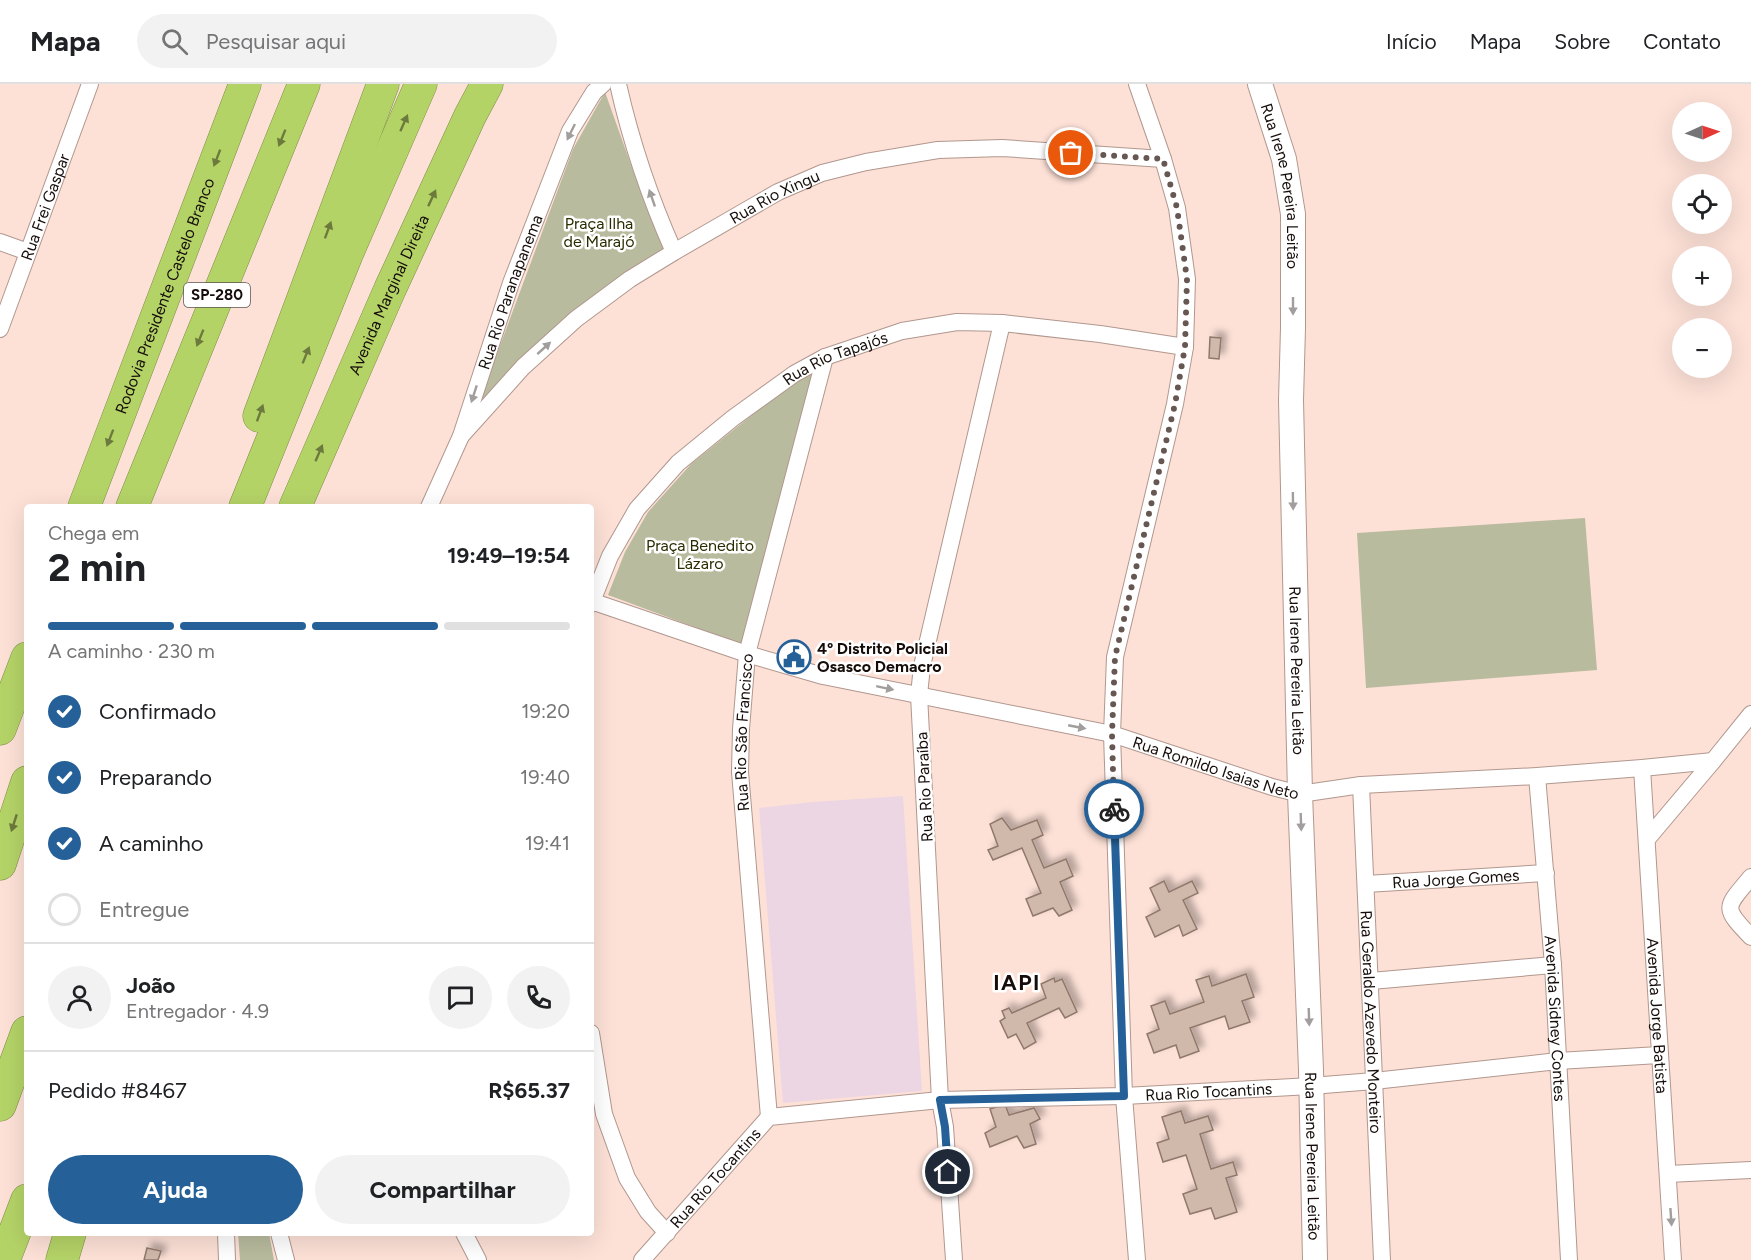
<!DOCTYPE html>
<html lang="pt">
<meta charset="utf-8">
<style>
body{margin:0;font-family:Figtree,sans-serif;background:#f2f2f2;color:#202124;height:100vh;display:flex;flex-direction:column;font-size:22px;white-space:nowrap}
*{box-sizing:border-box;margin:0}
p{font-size:20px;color:#757577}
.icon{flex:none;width:33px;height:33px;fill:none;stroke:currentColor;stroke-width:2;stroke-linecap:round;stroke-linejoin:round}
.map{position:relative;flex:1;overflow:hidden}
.side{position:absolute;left:24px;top:420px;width:570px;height:732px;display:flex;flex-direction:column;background:#fff;border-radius:6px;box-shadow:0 6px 24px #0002}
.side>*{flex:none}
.needle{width:39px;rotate:87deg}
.tools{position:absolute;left:1672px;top:18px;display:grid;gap:12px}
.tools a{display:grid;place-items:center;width:60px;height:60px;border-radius:50%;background:#fff;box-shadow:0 6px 24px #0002;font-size:30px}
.pin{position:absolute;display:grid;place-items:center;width:51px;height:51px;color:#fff;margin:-26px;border:3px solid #fff;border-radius:50%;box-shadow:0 2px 6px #0007}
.courier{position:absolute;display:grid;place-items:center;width:60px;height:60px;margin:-30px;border:4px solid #256198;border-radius:50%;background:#fff;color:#222;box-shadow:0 2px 8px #0007}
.summary em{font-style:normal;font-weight:700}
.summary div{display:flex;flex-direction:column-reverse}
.summary{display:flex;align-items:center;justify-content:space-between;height:102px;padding:0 24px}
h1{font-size:39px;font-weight:700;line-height:45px}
.bar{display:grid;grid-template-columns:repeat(4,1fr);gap:9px 6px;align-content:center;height:72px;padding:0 24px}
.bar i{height:8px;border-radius:4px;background:#e0e0e0}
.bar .active{background:#256198}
.bar p{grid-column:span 4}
.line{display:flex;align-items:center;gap:15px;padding:0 24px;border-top:2px solid #e0e0e0}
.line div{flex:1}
.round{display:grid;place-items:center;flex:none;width:63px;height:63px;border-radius:32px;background:#f2f2f2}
ol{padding:0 24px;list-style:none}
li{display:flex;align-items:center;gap:18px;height:66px}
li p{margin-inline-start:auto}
li .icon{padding:6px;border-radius:50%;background:#256198;color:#fff;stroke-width:4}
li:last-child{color:#757577}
li i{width:33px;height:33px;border:3px solid #e0e0e0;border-radius:50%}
.button{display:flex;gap:12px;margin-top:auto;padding:12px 24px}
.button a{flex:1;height:69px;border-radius:36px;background:#256198;color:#fff;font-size:24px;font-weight:700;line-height:69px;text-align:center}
.button a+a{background:#f2f2f2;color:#202124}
header{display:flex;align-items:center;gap:36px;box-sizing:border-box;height:84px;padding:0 30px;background:#fff;border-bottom:2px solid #e0e0e0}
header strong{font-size:28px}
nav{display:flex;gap:33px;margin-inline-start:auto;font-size:21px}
.search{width:420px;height:54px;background:#f2f2f2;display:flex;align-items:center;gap:15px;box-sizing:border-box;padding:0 21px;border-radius:33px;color:#757577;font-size:22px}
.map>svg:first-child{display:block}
.education{fill:#ecd6e4}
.green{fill:#b9bb9e}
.building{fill:#d0b8aa;stroke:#8f796c;stroke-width:1.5;filter:url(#shadow)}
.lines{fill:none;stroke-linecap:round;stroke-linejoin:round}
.street-casing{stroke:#b1978e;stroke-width:18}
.secondary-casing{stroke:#b1978e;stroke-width:26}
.highway-casing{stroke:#7d8e46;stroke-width:33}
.street{stroke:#fff;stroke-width:16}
.secondary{stroke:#fff;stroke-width:24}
.highway{stroke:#b4d367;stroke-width:32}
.oneway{fill:#6d7a3d}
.oneway2{fill:#a29e9d}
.done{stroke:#675752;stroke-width:6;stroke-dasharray:0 10.8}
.route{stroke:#256198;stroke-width:8}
.labels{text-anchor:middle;stroke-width:5;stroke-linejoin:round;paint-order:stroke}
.shield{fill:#fff;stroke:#5c5654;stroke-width:1.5}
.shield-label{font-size:15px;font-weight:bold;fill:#160d0a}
.street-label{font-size:16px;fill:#160d0a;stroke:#fff}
.park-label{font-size:16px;fill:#2b2c00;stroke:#fff}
.poi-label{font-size:16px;font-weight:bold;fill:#160d0a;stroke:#fff;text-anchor:start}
.district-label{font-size:22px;font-weight:bold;letter-spacing:1.5px;fill:#160d0a;stroke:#fff}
</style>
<header>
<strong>Mapa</strong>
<div class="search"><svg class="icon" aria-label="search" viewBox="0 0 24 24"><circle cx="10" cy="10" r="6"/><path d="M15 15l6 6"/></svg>Pesquisar aqui</div>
<nav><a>Início</a><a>Mapa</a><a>Sobre</a><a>Contato</a></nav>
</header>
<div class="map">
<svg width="1751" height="1176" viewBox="0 0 1751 1176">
<defs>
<filter id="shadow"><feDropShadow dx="5.5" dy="-5.5" stdDeviation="3" flood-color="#0004"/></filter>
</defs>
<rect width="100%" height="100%" fill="#fde1d7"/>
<path class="education" d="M 903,712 L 922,1007 L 783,1019 L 759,724 L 812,718 Z"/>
<path class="green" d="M 605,8 L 645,120 L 667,170 L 632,189 L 475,329 L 573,65 Z
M 818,281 L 743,561 L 608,511 L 625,468 L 648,428 L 691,380 L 793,298 Z
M 1585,434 L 1597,586 L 1366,604 L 1357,449 Z
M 238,1149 L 269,1149 L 274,1176 L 240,1176 Z"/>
<path class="building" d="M 1210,253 L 1221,254 L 1219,275 L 1209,274 Z
M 1002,734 L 1011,746 L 1037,736 L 1043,751 L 1032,756 L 1044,784 L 1066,775 L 1073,792 L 1060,798 L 1072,826 L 1059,832 L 1053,824 L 1033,832 L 1026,815 L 1041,809 L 1022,764 L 993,776 L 988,766 L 998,762 L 990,740 Z
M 1164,797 L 1169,808 L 1192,797 L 1198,809 L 1183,816 L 1197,845 L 1183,852 L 1179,841 L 1155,853 L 1146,833 L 1160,826 L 1150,804 Z
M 1246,890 L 1254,913 L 1242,917 L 1250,938 L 1229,945 L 1225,932 L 1190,944 L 1199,967 L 1180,974 L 1176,961 L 1154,969 L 1147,950 L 1159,945 L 1151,922 L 1165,917 L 1170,930 L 1204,918 L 1196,896 L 1209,892 L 1212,902 Z
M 1054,894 L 1055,898 L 1062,895 L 1077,928 L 1065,934 L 1059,924 L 1027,939 L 1036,958 L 1024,965 L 1016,950 L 1008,954 L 1000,937 L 1005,934 L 1002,927 L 1009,924 L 1012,929 L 1046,914 L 1041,900 Z
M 1005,1020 L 1009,1031 L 1034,1024 L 1040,1035 L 1030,1040 L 1036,1060 L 1024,1064 L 1017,1052 L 990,1063 L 985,1049 L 996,1043 L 990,1025 Z
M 1181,1027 L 1185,1039 L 1208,1032 L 1213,1046 L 1200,1050 L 1211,1085 L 1233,1078 L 1237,1091 L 1226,1094 L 1237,1128 L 1215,1135 L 1211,1124 L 1190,1130 L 1183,1110 L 1197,1105 L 1186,1071 L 1163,1078 L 1157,1059 L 1169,1055 L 1162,1033 Z
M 147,1164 L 161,1167 L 158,1176 L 144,1176 Z"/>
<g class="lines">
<g class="street-casing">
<g id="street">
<path d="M 618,0 C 631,58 650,114 674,168"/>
<path d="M 0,158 L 28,168"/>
<path id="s1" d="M 0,245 L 90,0"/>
<path id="s2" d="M 461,352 L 523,283 L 576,235 L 630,195 L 674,168 L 778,108 L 822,89 L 866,78 L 938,66 L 1002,64 L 1163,75"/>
<path id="s3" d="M 429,423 L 461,352 L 511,199 L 570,47 L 594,8 L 603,0"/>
<path id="s4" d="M 591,517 L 747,570 L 823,592 L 1112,650 L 1272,703 L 1300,710 L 1361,701 L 1537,692 L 1642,684 L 1713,677"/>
<path id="s5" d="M 591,520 L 610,472 L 637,425 L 678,379 L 733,334 L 794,290 L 825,273 L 902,247 L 957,238 L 1002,239 L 1100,250 L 1185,263"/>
<path id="s6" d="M 1642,684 L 1673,1176"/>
<path id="s7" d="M 1537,692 L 1553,881 L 1569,1176"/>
<path id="s8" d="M 1361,701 L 1382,1176"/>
<path d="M 1648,754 L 1713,677 L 1751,630"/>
<path d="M 1751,793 C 1725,824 1722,823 1751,853"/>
<path id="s9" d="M 1366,800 L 1546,789"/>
<path d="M 1371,897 L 1553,881"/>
<path d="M 591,949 L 604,1030 L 627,1094 L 648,1128 L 667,1149"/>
<path id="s10" d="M 769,1033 L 740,688 L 741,645 L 747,570 L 825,273"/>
<path d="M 1668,1090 L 1751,1086"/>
<path d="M 226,1149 L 227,1176"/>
<path d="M 279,1149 L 286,1176"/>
<path d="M 464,1149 L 478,1176"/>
<path id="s11" d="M 642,1176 L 769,1033 L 940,1016 L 1124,1012 L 1311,1002 L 1374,997 L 1558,977 L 1659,971"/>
<path d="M 954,1176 L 945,1043 L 940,1016 L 919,611 L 922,582 L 1002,239"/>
<path d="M 1137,1176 L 1124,1012 L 1112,650 L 1115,573 L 1175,320 L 1185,263 L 1187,195 L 1177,124 L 1163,75 L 1137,0"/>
</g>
</g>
<g class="secondary-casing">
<g id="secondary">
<path id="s12" d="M 1260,0 L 1284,75 L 1293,130 L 1293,244 L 1291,316 L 1300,710 L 1311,986 L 1315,1176"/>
</g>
</g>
<g class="highway-casing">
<g id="highway">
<path d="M 259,332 L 383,0"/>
<path id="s13" d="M 84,423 L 245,0"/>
<path d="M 132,423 L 304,0"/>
<path d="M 245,423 L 347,170 L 421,0"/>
<path id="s14" d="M 295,423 L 390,205 L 470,32 L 487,0"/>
<path d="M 0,645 L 27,574"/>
<path d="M 0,780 L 27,698"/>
<path d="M 0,1021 L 27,948"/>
<path d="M 4,1176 L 27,1116"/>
<path d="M 62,1176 L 70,1149"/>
</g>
</g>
<use href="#street" class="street"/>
<use href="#secondary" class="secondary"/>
<use href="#highway" class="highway"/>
</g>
<defs><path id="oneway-solid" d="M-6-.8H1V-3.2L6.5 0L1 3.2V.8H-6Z" transform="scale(1.5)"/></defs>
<g class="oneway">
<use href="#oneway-solid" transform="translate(404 39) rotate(-66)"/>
<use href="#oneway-solid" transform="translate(282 54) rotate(112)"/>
<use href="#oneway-solid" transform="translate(217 74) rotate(111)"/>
<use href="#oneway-solid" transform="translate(432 114) rotate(-65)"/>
<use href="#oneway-solid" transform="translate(328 146) rotate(-70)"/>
<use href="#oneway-solid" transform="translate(200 254) rotate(112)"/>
<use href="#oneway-solid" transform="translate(306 271) rotate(-68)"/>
<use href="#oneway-solid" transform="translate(260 329) rotate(-70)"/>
<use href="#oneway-solid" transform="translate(110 354) rotate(111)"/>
<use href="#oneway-solid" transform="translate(319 369) rotate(-67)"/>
<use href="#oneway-solid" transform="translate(14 739) rotate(108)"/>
</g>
<g class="oneway2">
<use href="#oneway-solid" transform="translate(571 48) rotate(116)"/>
<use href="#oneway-solid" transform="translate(652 114) rotate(-109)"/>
<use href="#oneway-solid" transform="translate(1293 222) rotate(90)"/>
<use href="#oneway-solid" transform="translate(544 264) rotate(-42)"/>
<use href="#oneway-solid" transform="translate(474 310) rotate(108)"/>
<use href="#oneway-solid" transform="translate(1293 417) rotate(89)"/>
<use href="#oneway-solid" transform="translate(885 604) rotate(12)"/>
<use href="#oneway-solid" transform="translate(1077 643) rotate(11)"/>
<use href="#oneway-solid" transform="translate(1301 738) rotate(88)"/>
<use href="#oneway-solid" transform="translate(1309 933) rotate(88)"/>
<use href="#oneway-solid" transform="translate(1671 1133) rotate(86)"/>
</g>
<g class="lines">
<path class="done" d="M 1071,69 L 1163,75 L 1177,124 L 1187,195 L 1185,263 L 1175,320 L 1115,573 L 1112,650 L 1114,725"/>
<path class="route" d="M 948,1088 L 945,1043 L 940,1016 L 1124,1012 L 1114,725"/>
</g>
<defs>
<g id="civic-ring" transform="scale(1.725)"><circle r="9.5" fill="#fff" stroke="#256198" stroke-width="1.5"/><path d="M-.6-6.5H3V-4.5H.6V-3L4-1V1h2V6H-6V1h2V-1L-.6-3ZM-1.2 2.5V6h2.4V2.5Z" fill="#256198"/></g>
</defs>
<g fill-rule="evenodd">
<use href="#civic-ring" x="794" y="573"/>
</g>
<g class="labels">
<rect class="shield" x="184" y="199" width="66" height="24" rx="4.5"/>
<g class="shield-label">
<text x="217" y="216">SP-280</text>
</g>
<g class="street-label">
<text dy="6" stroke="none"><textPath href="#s12" startOffset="105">Rua Irene Pereira Leitão</textPath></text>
<text dy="6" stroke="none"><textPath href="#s2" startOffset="398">Rua Rio Xingu</textPath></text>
<text dy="6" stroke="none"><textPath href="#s1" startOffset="130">Rua Frei Gaspar</textPath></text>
<text dy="6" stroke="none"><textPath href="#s3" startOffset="230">Rua Rio Paranapanema</textPath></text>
<text dy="6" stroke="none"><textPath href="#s14" startOffset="232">Avenida Marginal Direita</textPath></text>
<text dy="6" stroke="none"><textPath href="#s13" startOffset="226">Rodovia Presidente Castelo Branco</textPath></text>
<text dy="6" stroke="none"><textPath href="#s5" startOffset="358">Rua Rio Tapajós</textPath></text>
<text dy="6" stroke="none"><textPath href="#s12" startOffset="591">Rua Irene Pereira Leitão</textPath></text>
<text dy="6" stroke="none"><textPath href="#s10" startOffset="386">Rua Rio São Francisco</textPath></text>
<text dy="6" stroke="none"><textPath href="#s4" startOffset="648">Rua Romildo Isaias Neto</textPath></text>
<text transform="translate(924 703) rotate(-93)" y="6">Rua Rio Paraíba</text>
<text dy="6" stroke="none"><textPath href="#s9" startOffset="90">Rua Jorge Gomes</textPath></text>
<text dy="6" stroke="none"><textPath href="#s6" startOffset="248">Avenida Jorge Batista</textPath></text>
<text dy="6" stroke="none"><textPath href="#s7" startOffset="243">Avenida Sidney Contes</textPath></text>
<text dy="6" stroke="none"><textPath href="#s8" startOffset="237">Rua Geraldo Azevedo Monteiro</textPath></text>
<text dy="6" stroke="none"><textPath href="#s11" startOffset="632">Rua Rio Tocantins</textPath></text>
<text dy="6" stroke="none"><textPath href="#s12" startOffset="1077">Rua Irene Pereira Leitão</textPath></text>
<text dy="6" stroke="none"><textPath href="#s11" startOffset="110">Rua Rio Tocantins</textPath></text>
</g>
<g class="park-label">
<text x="599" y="145">Praça Ilha<tspan x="599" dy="18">de Marajó</tspan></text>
<text x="700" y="467">Praça Benedito<tspan x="700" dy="18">Lázaro</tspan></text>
</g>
<g class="poi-label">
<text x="817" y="570">4º Distrito Policial<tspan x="817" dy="18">Osasco Demacro</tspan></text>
</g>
<g class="district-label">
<text x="1017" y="906">IAPI</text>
</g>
</g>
</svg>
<div class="tools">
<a><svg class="needle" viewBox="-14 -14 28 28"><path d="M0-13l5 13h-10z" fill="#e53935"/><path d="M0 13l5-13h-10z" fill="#757577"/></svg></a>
<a><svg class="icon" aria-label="locate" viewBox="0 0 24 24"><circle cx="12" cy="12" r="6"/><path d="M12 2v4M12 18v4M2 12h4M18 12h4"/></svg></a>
<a>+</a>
<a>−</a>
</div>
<div class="pin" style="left:1071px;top:69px;background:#ea580c"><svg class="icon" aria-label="bag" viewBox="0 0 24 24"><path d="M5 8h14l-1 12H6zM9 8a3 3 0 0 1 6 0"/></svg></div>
<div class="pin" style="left:948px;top:1088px;background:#1f2937"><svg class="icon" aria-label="home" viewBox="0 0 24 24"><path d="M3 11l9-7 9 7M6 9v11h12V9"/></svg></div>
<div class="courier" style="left:1114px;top:725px"><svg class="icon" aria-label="bike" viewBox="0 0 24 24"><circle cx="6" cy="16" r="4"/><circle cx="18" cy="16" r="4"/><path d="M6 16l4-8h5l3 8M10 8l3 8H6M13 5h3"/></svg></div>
<section class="side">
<div class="summary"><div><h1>2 min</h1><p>Chega em</p></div><em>19:49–19:54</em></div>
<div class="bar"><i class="active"></i><i class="active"></i><i class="active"></i><i></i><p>A caminho · 230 m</p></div>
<ol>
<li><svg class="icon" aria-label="check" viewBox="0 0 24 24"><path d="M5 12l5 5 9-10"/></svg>Confirmado<p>19:20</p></li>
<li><svg class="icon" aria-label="check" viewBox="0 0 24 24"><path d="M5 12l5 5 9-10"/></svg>Preparando<p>19:40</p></li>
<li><svg class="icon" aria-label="check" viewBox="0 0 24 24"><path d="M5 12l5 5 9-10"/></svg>A caminho<p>19:41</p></li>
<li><i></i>Entregue</li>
</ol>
<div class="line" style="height:108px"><a class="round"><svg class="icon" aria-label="person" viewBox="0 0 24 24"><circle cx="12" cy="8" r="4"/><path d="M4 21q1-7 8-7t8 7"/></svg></a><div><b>João</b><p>Entregador · 4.9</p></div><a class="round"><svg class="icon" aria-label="chat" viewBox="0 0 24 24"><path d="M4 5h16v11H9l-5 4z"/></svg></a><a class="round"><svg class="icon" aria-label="phone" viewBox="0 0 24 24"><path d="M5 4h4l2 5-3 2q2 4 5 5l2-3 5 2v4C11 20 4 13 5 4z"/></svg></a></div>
<div class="line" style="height:78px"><div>Pedido #8467</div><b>R$65.37</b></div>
<div class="button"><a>Ajuda</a><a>Compartilhar</a></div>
</section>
</div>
